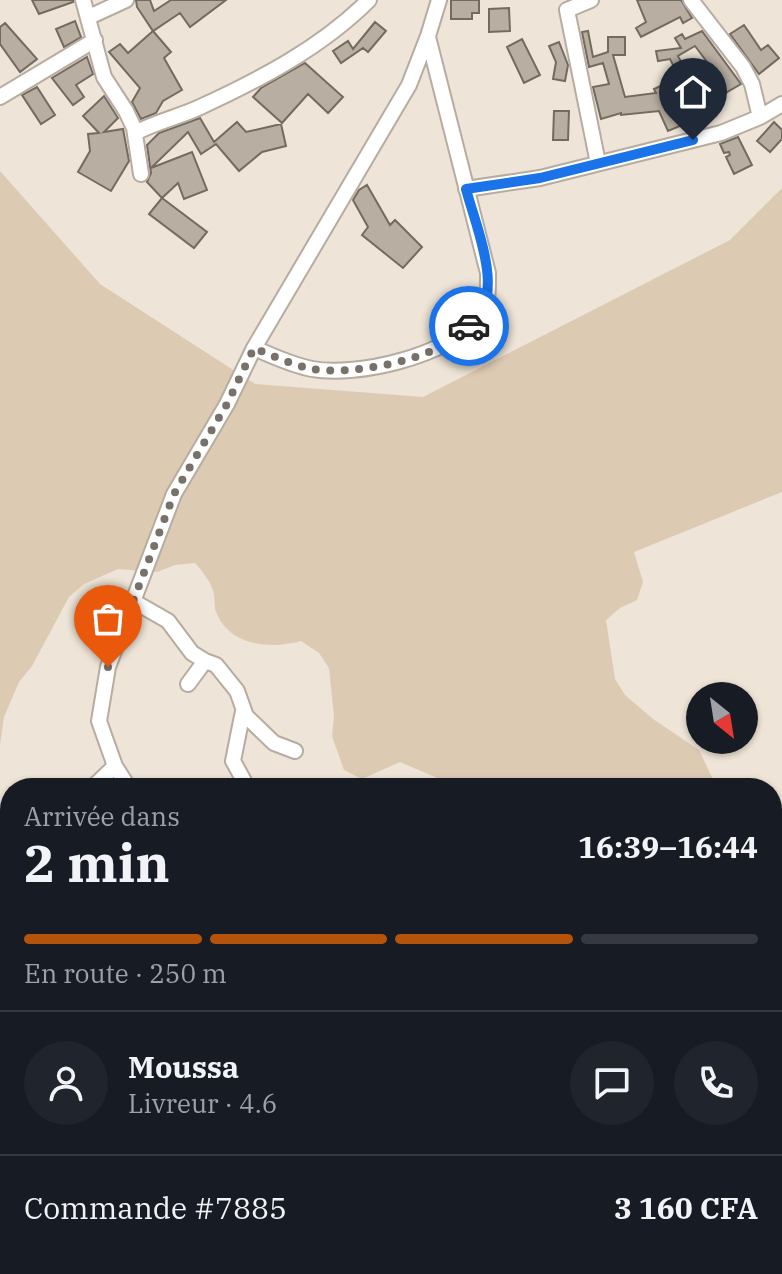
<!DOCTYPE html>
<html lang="fr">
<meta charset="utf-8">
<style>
body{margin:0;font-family:"IBM Plex Serif",serif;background:#20242c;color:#f1f3f6;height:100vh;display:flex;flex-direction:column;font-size:30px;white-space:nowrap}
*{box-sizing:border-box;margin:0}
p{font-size:26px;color:#9ea1a6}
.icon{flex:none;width:44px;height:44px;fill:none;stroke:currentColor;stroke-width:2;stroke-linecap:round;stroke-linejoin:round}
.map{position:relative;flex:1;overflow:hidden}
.drawer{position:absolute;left:0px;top:778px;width:782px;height:496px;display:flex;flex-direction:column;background:#171b24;border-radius:32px 32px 0 0;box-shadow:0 2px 6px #0004}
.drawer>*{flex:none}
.needle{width:52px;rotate:150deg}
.tools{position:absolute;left:686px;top:682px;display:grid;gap:16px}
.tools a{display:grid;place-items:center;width:72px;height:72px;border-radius:50%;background:#171b24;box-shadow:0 2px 6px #0004;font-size:40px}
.pin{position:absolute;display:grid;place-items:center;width:68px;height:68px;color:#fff;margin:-82px -34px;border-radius:50% 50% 50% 0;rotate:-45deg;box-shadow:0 0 8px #0007}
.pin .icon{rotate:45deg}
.courier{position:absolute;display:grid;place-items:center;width:80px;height:80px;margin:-40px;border:6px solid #1a73e8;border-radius:50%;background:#fff;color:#222;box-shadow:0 2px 10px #0007}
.overview em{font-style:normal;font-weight:700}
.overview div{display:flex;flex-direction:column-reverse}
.overview{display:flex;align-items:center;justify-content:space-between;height:136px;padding:0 24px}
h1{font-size:52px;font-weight:700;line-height:60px}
.bar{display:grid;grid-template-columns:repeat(4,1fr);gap:12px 8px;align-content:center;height:96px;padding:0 24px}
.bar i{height:10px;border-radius:6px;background:#363941}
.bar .current{background:#b45309}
.bar p{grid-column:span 4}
.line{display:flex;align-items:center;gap:20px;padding:0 24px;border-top:2px solid #363941}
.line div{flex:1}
.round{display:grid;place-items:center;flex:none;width:84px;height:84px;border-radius:42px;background:#20242c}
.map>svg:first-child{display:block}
.green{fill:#ddcab3}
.building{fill:#b8aea2;stroke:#746b60;stroke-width:2;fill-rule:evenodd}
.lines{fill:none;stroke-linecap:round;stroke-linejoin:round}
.minor-casing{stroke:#b6aca0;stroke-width:18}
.minor{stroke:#fff;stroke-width:14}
.done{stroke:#777169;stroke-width:8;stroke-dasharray:0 14.4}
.route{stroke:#1a73e8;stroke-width:10}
</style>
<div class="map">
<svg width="782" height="1274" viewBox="0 0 782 1274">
<rect width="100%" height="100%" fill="#eee4d7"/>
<path class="green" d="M 0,171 L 100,284 L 255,384 L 423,397 L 730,240 L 782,188 L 782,492 L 634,552 L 643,582 L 637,600 L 620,608 L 606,620 L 615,679 L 625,695 L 653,719 L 699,750 L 717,788 L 461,788 L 400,762 L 362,779 L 344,770 L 332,736 L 334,716 L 329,668 L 319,653 L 301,641 C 272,649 231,647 217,614 C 214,608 215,602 214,595 C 212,583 203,572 195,563 L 175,565 L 157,572 L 118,569 L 84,584 L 69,597 L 32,666 L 19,682 L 4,717 L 0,745 Z
M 772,859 L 782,874 L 782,1018 L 774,1039 C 782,1065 782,1099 772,1124 Z
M 556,1264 L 735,1264 L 744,1274 L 556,1274 Z"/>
<path class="building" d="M 32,0 L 73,0 L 73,2 L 39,14 Z
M 136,0 L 150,0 L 154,11 L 171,0 L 226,0 L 190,27 L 180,13 L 153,31 L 137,7 Z
M 451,0 L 479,0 L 479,13 L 472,13 L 472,19 L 451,19 Z
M 637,0 L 681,0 L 692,18 L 683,23 L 680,17 L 641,37 L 636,28 L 646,22 Z
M 509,8 L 510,31 L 489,32 L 489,9 Z
M 75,21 L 81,37 L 64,47 L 56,29 Z
M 375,22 L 386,31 L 368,52 L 363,48 L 341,63 L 333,51 L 348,41 L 353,49 Z
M 5,23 L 37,59 L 20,72 L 0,44 L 0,27 Z
M 744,25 L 761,50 L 768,45 L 779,58 L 759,74 L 730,34 Z
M 153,31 L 171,52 L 164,58 L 182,90 L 163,101 L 156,113 L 141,119 L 132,102 L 140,88 L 109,52 L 120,44 L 128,53 Z
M 588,31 L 593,57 L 608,52 L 608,37 L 625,37 L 625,55 L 613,55 L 625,97 L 656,93 L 654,89 L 671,81 L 681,100 L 697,91 L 687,73 L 679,77 L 670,59 L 658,61 L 656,51 L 681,48 L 675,38 L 682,34 L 685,39 L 702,31 L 741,84 L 712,101 L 716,111 L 709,114 L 712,119 L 699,126 L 689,108 L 673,111 L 680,126 L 668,131 L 659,111 L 621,115 L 621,113 L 601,119 L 593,87 L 609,84 L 603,63 L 589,67 L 582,32 ZM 695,46 L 707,62 L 687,73 L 678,56 Z
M 522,39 L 540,75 L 524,83 L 507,47 Z
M 559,42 L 568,65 L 565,81 L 553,79 L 556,62 L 549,46 Z
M 87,57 L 93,74 L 76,85 L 84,97 L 73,105 L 52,78 Z
M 305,63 L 343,97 L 328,113 L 308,94 L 282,123 L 253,97 L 261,88 Z
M 37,87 L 55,115 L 41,124 L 22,95 Z
M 104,96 L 118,118 L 104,132 L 123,129 L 129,161 L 111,191 L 78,172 L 90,151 L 88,134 L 99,133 L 83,116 Z
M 554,111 L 569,111 L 568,140 L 553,140 Z
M 200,118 L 214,142 L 237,122 L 246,132 L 281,124 L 286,146 L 262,152 L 239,171 L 216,144 L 201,154 L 188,132 L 151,168 L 192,152 L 207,190 L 184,199 L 178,183 L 162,198 L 147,182 L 151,173 L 147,145 L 159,133 Z
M 774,122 L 782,130 L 782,139 L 770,152 L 757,141 Z
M 738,137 L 752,165 L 734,174 L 726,157 L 730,155 L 729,152 L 724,153 L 720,144 Z
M 367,185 L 390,225 L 395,220 L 422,247 L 403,268 L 362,235 L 368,227 L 353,200 L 359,190 Z
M 162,198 L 207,232 L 194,248 L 149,214 Z
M 217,1264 L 251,1264 L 253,1271 L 242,1274 L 220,1274 Z"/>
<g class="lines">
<g class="minor-casing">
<path id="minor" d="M 83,0 L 104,77 L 126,111 L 134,128 L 141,174
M 591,0 L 567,10 L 598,163
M 691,0 L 743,67 L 752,84 L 760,117
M 89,17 L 126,0
M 0,97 L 95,40
M 135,133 C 156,122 178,117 198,108 C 259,80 321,48 369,0
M 466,189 L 540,178 L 721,133 L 760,117 L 782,104
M 254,348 C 273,356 291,365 312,369 C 359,377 445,356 478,320 C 489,307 488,290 488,273 L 428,37
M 133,601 L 168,621 L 192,653 L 205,661 L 216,665 L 237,691 L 246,716 L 274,743 L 295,751
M 188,684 L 205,661
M 243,711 L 233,761 L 244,781
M 92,788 L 115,766
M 129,788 L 115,766 L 99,721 L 108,667 L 174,494 L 227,404 L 254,348 L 409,85 L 428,36 L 439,0
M 74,1264 L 94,1274
M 322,1264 L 324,1274
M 464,1264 L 467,1274
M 389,1269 L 390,1274
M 124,1274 L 129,1264
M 508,1274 L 546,1266"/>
</g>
<use href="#minor" class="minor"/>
</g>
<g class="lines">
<path class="done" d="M 108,667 L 174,494 L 227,404 L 254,348 C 273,356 292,365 312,369 C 348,375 412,363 444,345 C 452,340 460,332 469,326"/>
<path class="route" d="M 469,326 C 508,298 476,228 466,189 L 540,178 L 693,140"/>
</g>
</svg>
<div class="tools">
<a><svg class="needle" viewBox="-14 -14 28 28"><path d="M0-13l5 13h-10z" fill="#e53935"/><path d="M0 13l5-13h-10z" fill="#9ea1a6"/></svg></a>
</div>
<div class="pin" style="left:108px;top:667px;background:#ea580c"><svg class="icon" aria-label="bag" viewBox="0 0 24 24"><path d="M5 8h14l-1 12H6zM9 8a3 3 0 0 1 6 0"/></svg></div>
<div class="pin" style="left:693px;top:140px;background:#1f2937"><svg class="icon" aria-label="home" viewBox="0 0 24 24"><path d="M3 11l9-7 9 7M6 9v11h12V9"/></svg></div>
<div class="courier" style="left:469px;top:326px"><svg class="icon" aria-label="car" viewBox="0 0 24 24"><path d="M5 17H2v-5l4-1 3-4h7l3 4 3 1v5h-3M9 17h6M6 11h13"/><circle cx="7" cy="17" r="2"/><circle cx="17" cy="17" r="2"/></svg></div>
<section class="drawer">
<div class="overview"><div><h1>2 min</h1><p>Arrivée dans</p></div><em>16:39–16:44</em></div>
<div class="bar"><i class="current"></i><i class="current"></i><i class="current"></i><i></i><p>En route · 250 m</p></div>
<div class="line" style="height:144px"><a class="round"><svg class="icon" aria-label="person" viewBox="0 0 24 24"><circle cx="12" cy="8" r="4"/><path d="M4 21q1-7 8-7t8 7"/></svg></a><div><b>Moussa</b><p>Livreur · 4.6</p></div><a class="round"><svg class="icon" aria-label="chat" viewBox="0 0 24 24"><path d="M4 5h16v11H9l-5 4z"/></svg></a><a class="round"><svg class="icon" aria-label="phone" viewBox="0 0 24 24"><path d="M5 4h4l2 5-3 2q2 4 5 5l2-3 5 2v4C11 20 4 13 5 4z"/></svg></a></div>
<div class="line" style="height:104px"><div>Commande #7885</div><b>3 160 CFA</b></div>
</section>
</div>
